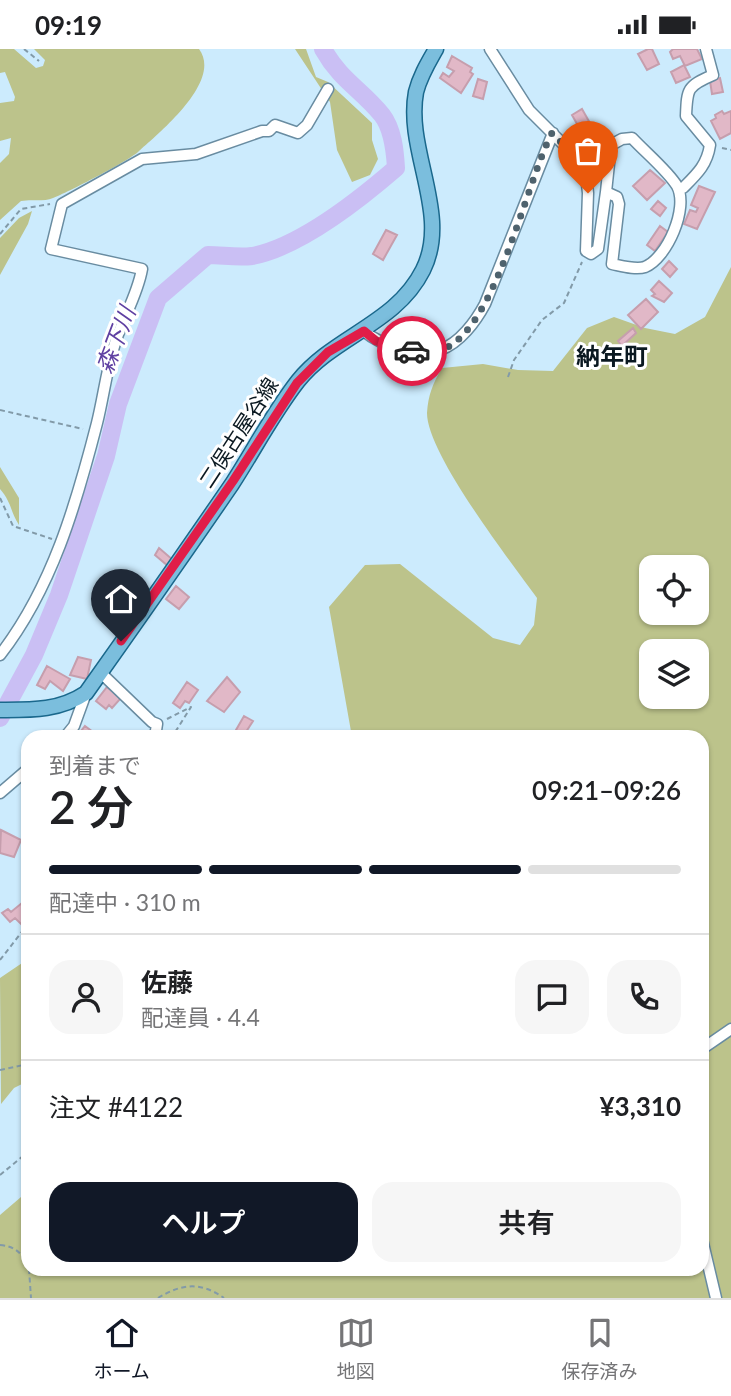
<!DOCTYPE html>
<html lang="ja">
<meta charset="utf-8">
<style>
body{margin:0;font-family:Lato,"Noto Sans JP",sans-serif;background:#f6f6f6;color:#202124;height:100vh;display:flex;flex-direction:column;font-size:26px;white-space:nowrap}
*{box-sizing:border-box;margin:0}
p{font-size:23px;color:#757577}
.icon{flex:none;width:38px;height:38px;fill:none;stroke:currentColor;stroke-width:2;stroke-linecap:round;stroke-linejoin:round}
.map{position:relative;flex:1;overflow:hidden}
.side{position:absolute;left:21px;top:681px;width:688px;height:546px;display:flex;flex-direction:column;background:#fff;border-radius:21px;box-shadow:0 2px 5px #0004}
.side>*{flex:none}
.tools{position:absolute;left:639px;top:506px;display:grid;gap:14px}
.tools a{display:grid;place-items:center;width:70px;height:70px;border-radius:14px;background:#fff;box-shadow:0 2px 5px #0004;font-size:35px}
.pin{position:absolute;display:grid;place-items:center;width:60px;height:60px;color:#fff;margin:-72px -30px;border-radius:50% 50% 50% 0;rotate:-45deg;box-shadow:0 0 7px #0007}
.pin .icon{rotate:45deg}
.courier{position:absolute;display:grid;place-items:center;width:70px;height:70px;margin:-35px;border:5px solid #e11d48;border-radius:50%;background:#fff;color:#222;box-shadow:0 2px 9px #0007}
.headline em{font-style:normal;font-weight:600}
.headline div{display:flex;flex-direction:column-reverse}
.headline{display:flex;align-items:center;justify-content:space-between;height:119px;padding:0 28px}
h1{font-size:46px;font-weight:600;line-height:52px}
.bar{display:grid;grid-template-columns:repeat(4,1fr);gap:10px 7px;align-content:center;height:84px;padding:0 28px}
.bar i{height:9px;border-radius:5px;background:#e0e0e0}
.bar .on{background:#111827}
.bar p{grid-column:span 4}
.line{display:flex;align-items:center;gap:18px;padding:0 28px;border-top:2px solid #e0e0e0}
.line div{flex:1}
.round{display:grid;place-items:center;flex:none;width:74px;height:74px;border-radius:21px;background:#f6f6f6}
.cta{display:flex;gap:14px;margin-top:auto;padding:14px 28px}
.cta a{flex:1;height:80px;border-radius:21px;background:#111827;color:#fff;font-size:28px;font-weight:600;line-height:80px;text-align:center}
.cta a+a{background:#f6f6f6;color:#202124}
.status{display:flex;justify-content:space-between;align-items:center;height:49px;padding:0 35px;background:#fff;direction:ltr}
.status svg{height:19px;fill:currentColor}
.dock{display:flex;justify-content:space-around;align-items:center;height:98px;border-top:2px solid #e0e0e0;background:#fff;font-size:19px;color:#757577}
.dock a{display:grid;justify-items:center;gap:4px}
.dock .on{color:#111827}
.map>svg:first-child{display:block}
.green{fill:#bcc38b;fill-rule:evenodd}
.lines{fill:none;stroke-linecap:round;stroke-linejoin:round}
.river{stroke:#cabff4;stroke-width:18}
.building{fill:#e1b8c7;stroke:#c69ead;stroke-width:2}
.minor-casing{stroke:#698ca1;stroke-width:13}
.major-casing{stroke:#1a688c;stroke-width:17}
.path{stroke:#829aa8;stroke-width:2;stroke-dasharray:5 3.5;stroke-linecap:butt}
.minor{stroke:#fff;stroke-width:10}
.major{stroke:#7bbedd;stroke-width:14}
.done{stroke:#4e626d;stroke-width:7;stroke-dasharray:0 12.6}
.route{stroke:#e11d48;stroke-width:9}
.labels{text-anchor:middle;stroke-width:6;stroke-linejoin:round;paint-order:stroke}
.street-label{font-size:21px;fill:#0a1820;stroke:#fff}
.water-label{font-size:23px;font-style:italic;fill:#5f40a2;stroke:#fff}
.quarter-label{font-size:24px;font-weight:bold;fill:#0a1820;stroke:#fff}
</style>
<div class="status"><b>09:19</b><svg viewBox="0 0 49 12"><path d="M0 12V9h3v3zM5 12V6h3v6zM10 12V3h3v9zM15 12V0h3v12zM26 1h20v11H26zM47 4h2v5h-2z"/></svg></div>
<div class="map">
<svg width="731" height="1249" viewBox="0 0 731 1249">
<rect width="100%" height="100%" fill="#ccebfd"/>
<path class="green" d="M 0,0 L 14,0 L 36,19 L 43,17 L 45,11 L 34,0 L 199,0 C 223,32 159,84 138,103 C 128,112 67,144 53,149 C 44,153 31,150 21,152 L 0,171 L 0,114 L 9,105 L 11,89 L 0,92 L 0,54 L 14,52 L 15,48 L 5,23 L 0,24 Z
M 295,0 L 306,0 L 316,28 L 328,33 L 372,74 L 372,91 L 378,110 L 370,126 L 352,133 L 337,101 L 330,53 Z
M 32,162 L 28,175 L 0,226 L 0,189 L 19,169 Z
M 731,218 L 731,1249 L 0,1249 L 0,1166 L 28,1142 L 28,1220 L 702,1220 L 702,688 L 352,688 L 329,558 L 365,516 L 400,515 L 493,589 L 520,596 L 534,576 L 537,549 C 511,513 427,405 427,364 C 428,346 433,334 442,319 L 483,315 L 518,321 L 553,322 L 587,279 L 614,268 L 645,279 L 675,285 L 705,268 ZM 651,518 L 696,518 L 696,564 L 651,564 ZM 651,602 L 696,602 L 696,648 L 651,648 Z
M 0,418 L 19,449 L 19,476 C 10,462 12,454 0,440 Z
M 28,910 L 28,1032 L 14,1039 L 1,1055 L 0,929 Z"/>
<g class="lines">
<path class="river" d="M 0,669 L 34,606 L 59,546 L 106,407 L 118,355 L 158,249 L 208,206 C 222,206 238,209 252,207 C 300,198 359,151 396,119 C 395,102 393,80 382,66 C 361,40 341,32 323,0"/>
</g>
<path class="building" d="M 648,0 L 652,0 L 659,15 L 647,21 L 638,5 Z
M 673,0 L 697,0 L 702,10 L 685,17 L 680,7 L 673,10 L 670,3 Z
M 452,7 L 472,19 L 470,23 L 473,25 L 461,44 L 440,29 L 443,24 L 449,28 L 454,22 L 447,18 Z
M 684,16 L 690,28 L 676,34 L 671,23 Z
M 720,29 L 723,43 L 712,45 L 710,32 Z
M 478,30 L 487,33 L 483,50 L 473,47 Z
M 582,60 L 599,90 L 589,96 L 572,66 Z
M 722,62 L 724,65 L 731,62 L 731,84 L 720,90 L 711,72 L 716,69 L 715,66 Z
M 603,98 L 606,99 L 604,120 L 598,120 L 590,103 Z
M 650,121 L 665,134 L 647,151 L 633,137 Z
M 699,137 L 715,143 L 697,180 L 684,175 L 690,161 L 696,163 L 698,159 L 691,156 Z
M 658,152 L 666,159 L 660,167 L 651,160 Z
M 660,177 L 668,183 L 655,202 L 647,196 Z
M 386,181 L 397,186 L 383,211 L 373,205 Z
M 669,212 L 677,220 L 670,228 L 662,220 Z
M 659,232 L 672,244 L 664,253 L 652,247 L 655,245 L 651,241 Z
M 646,250 L 658,263 L 641,280 L 628,266 Z
M 633,279 L 636,284 L 622,297 L 618,292 Z
M 159,499 L 173,511 L 168,517 L 155,506 Z
M 176,537 L 189,548 L 179,560 L 166,550 Z
M 78,608 L 91,611 L 87,630 L 70,626 Z
M 47,617 L 70,630 L 63,642 L 50,632 L 45,640 L 37,636 Z
M 227,628 L 240,643 L 224,663 L 207,652 Z
M 187,633 L 198,641 L 189,654 L 185,652 L 180,659 L 173,654 Z
M 107,638 L 121,649 L 112,659 L 109,656 L 106,660 L 96,652 Z
M 244,667 L 253,672 L 244,686 L 236,681 Z
M 85,677 L 93,683 L 90,688 L 72,688 L 75,685 L 77,687 Z
M 1,781 L 21,791 L 14,808 L 0,804 Z
M 28,849 L 28,869 L 21,875 L 15,869 L 10,873 L 2,864 L 8,860 L 11,863 Z"/>
<g class="lines">
<g class="minor-casing">
<path id="minor" d="M 490,0 L 529,61 L 585,117 L 588,144 L 586,202 L 591,205 L 598,200 L 606,143
M 632,89 C 645,103 668,122 677,137 C 689,159 667,209 645,218 C 636,221 622,217 612,215 L 619,155 L 617,148 L 606,143 L 611,96 L 622,90 Z
M 678,139 L 683,139 C 697,125 707,116 710,96 L 686,67 C 687,40 687,37 713,26 L 706,0
M 364,282 C 380,296 418,309 440,301 C 460,294 476,272 485,255 L 553,84
M 0,606 C 52,539 76,456 97,374 C 103,350 106,325 113,301 C 120,273 137,249 142,220 L 51,200 L 62,155 L 142,110 L 196,105 L 262,82 L 269,82 L 275,76 L 298,84 L 307,76 L 328,40
M 101,624 L 152,673 L 157,675 L 155,688
M 65,688 L 74,677 L 86,644
M 0,744 L 28,720
M 702,1000 L 731,980
M 702,1190 L 716,1249"/>
</g>
<g class="major-casing">
<path id="major" d="M 0,661 C 31,661 59,662 86,644 C 135,575 184,505 232,435 C 254,401 273,364 298,332 C 334,287 396,275 423,221 C 451,165 405,102 416,43 C 420,27 428,14 436,0"/>
</g>
<path class="path" d="M 24,0 L 39,12
M 722,99 L 731,101
M 0,185 L 21,160 L 50,155
M 508,328 L 514,311 L 542,271 L 564,254 L 582,213
M 0,361 L 83,380
M 0,449 L 13,477 L 52,490
M 167,670 L 191,658 L 172,688
M 0,911 L 28,875
M 0,1021 L 28,1015
M 0,1126 L 28,1103
M 0,1196 C 14,1197 23,1204 28,1218
M 29,1220 L 31,1249
M 158,1249 C 181,1235 200,1232 224,1249"/>
<use href="#minor" class="minor"/>
<use href="#major" class="major"/>
</g>
<g class="lines">
<path class="done" d="M 412,302 C 420,302 430,304 438,302 C 495,288 526,132 552,84 L 585,117 L 588,144"/>
<path class="route" d="M 121,592 L 233,432 L 297,334 L 328,303 L 364,282 L 376,292 L 412,302"/>
</g>
<g class="labels">
<g class="street-label">
<text transform="translate(239 384) rotate(-57)" y="7">二俣古屋谷線</text>
</g>
<g class="water-label">
<text transform="translate(116 291) rotate(-69)" y="8">森下川</text>
</g>
<g class="quarter-label">
<text x="612" y="316">納年町</text>
</g>
</g>
</svg>
<div class="tools">
<a><svg class="icon" aria-label="locate" viewBox="0 0 24 24"><circle cx="12" cy="12" r="6"/><path d="M12 2v4M12 18v4M2 12h4M18 12h4"/></svg></a>
<a><svg class="icon" aria-label="layers" viewBox="0 0 24 24"><path d="M12 4l9 5-9 5-9-5zM3 14l9 5 9-5"/></svg></a>
</div>
<div class="pin" style="left:588px;top:144px;background:#ea580c"><svg class="icon" aria-label="bag" viewBox="0 0 24 24"><path d="M5 8h14l-1 12H6zM9 8a3 3 0 0 1 6 0"/></svg></div>
<div class="pin" style="left:121px;top:592px;background:#1f2937"><svg class="icon" aria-label="home" viewBox="0 0 24 24"><path d="M3 11l9-7 9 7M6 9v11h12V9"/></svg></div>
<div class="courier" style="left:412px;top:302px"><svg class="icon" aria-label="car" viewBox="0 0 24 24"><path d="M5 17H2v-5l4-1 3-4h7l3 4 3 1v5h-3M9 17h6M6 11h13"/><circle cx="7" cy="17" r="2"/><circle cx="17" cy="17" r="2"/></svg></div>
<section class="side">
<div class="headline"><div><h1>2 分</h1><p>到着まで</p></div><em>09:21–09:26</em></div>
<div class="bar"><i class="on"></i><i class="on"></i><i class="on"></i><i></i><p>配達中 · 310 m</p></div>
<div class="line" style="height:126px"><a class="round"><svg class="icon" aria-label="person" viewBox="0 0 24 24"><circle cx="12" cy="8" r="4"/><path d="M4 21q1-7 8-7t8 7"/></svg></a><div><b>佐藤</b><p>配達員 · 4.4</p></div><a class="round"><svg class="icon" aria-label="chat" viewBox="0 0 24 24"><path d="M4 5h16v11H9l-5 4z"/></svg></a><a class="round"><svg class="icon" aria-label="phone" viewBox="0 0 24 24"><path d="M5 4h4l2 5-3 2q2 4 5 5l2-3 5 2v4C11 20 4 13 5 4z"/></svg></a></div>
<div class="line" style="height:91px"><div>注文 #4122</div><b>¥3,310</b></div>
<div class="cta"><a>ヘルプ</a><a>共有</a></div>
</section>
</div>
<nav class="dock">
<a class="on"><svg class="icon" aria-label="home" viewBox="0 0 24 24"><path d="M3 11l9-7 9 7M6 9v11h12V9"/></svg>ホーム</a>
<a><svg class="icon" aria-label="map" viewBox="0 0 24 24"><path d="M3 6l6-2 6 2 6-2v14l-6 2-6-2-6 2zM9 4v14M15 6v14"/></svg>地図</a>
<a><svg class="icon" aria-label="saved" viewBox="0 0 24 24"><path d="M7 4h10v16l-5-4-5 4z"/></svg>保存済み</a>
</nav>
